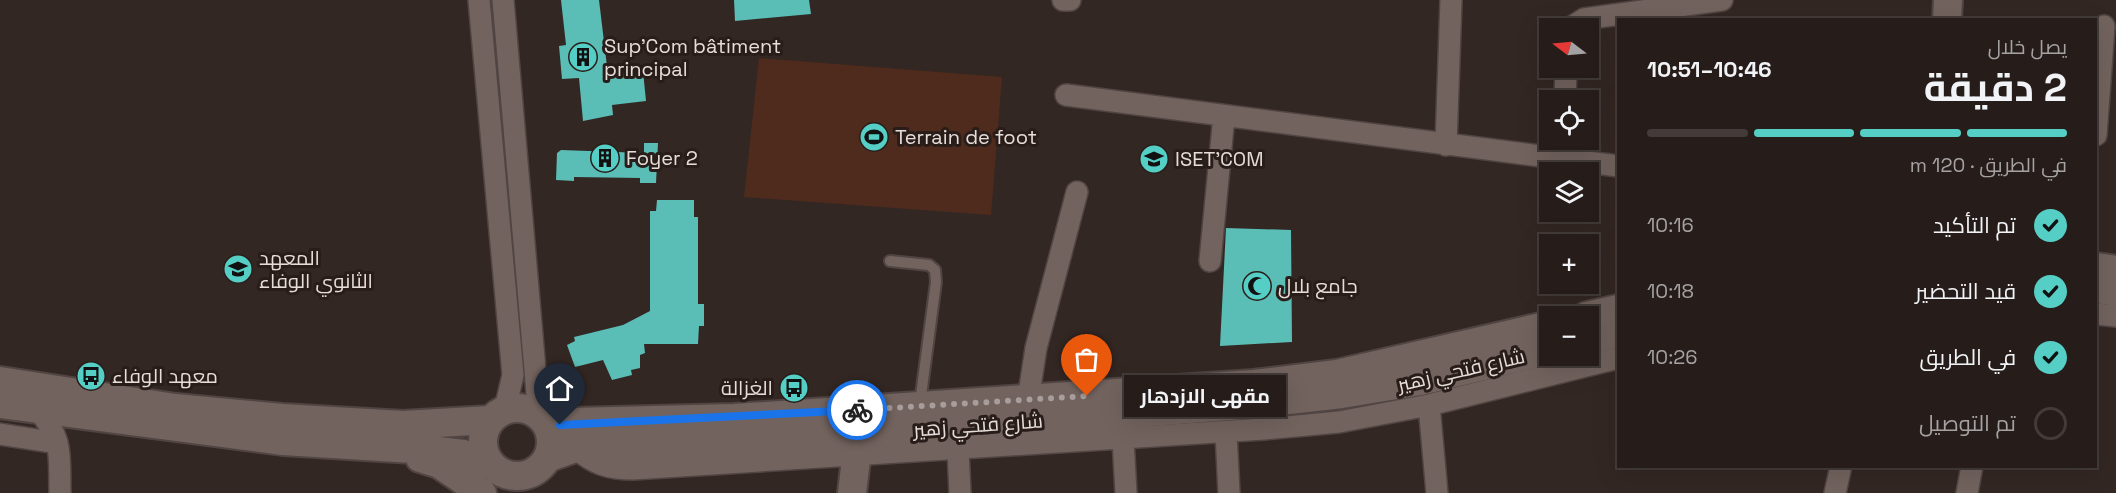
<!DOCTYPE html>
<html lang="ar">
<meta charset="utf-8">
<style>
body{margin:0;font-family:"Space Grotesk",Cairo,sans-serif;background:#2e2623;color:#f1f3f6;direction:rtl;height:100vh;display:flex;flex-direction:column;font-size:22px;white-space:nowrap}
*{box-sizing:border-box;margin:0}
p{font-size:20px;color:#a4a2a2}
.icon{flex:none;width:33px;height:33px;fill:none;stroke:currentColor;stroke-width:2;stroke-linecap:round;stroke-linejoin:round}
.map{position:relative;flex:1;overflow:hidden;direction:ltr}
.sheet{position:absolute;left:1617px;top:18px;width:480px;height:450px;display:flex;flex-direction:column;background:#261d1a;border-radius:0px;box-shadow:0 6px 24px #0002,0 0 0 2px #423b39;direction:rtl}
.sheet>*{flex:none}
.needle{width:39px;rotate:286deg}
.buttons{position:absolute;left:1539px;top:18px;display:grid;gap:12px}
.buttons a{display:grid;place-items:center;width:60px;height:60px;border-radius:0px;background:#261d1a;box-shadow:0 6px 24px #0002,0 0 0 2px #423b39;font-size:30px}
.pin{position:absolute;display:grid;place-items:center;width:51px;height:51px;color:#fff;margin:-62px -26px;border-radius:50% 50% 50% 0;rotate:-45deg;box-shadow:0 0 6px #0007}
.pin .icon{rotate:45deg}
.courier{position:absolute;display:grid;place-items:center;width:60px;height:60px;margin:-30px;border:4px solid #1a73e8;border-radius:50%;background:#fff;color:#222;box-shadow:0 2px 8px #0007}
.bubble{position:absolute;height:42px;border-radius:0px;background:#261d1a;box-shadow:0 6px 24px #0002,0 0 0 2px #423b39;font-size:20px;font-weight:700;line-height:42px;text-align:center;direction:rtl}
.summary em{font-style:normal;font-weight:700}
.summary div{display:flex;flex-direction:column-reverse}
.summary{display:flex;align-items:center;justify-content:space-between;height:102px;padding:0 30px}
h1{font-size:39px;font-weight:700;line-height:45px}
.bar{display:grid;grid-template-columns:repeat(4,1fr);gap:9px 6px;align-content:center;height:72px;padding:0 30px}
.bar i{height:8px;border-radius:4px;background:#423b39}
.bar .selected{background:#55cec6}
.bar p{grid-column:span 4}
ol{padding:0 30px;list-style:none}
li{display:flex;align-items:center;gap:18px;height:66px}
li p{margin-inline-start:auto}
li .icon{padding:6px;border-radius:50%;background:#55cec6;color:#111;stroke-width:4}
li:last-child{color:#a4a2a2}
li i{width:33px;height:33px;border:3px solid #423b39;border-radius:50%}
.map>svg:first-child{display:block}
.green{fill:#4f2b1e}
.building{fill:#5abdb6}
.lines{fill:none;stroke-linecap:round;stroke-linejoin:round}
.lane-casing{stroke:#504542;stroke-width:14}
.street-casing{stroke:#504542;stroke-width:24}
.secondary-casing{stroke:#504542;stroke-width:32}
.lane{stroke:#72635e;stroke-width:10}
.street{stroke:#72635e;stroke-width:21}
.secondary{stroke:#72635e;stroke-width:28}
.done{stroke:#a79d9a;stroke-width:6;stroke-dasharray:0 10.8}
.route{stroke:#1a73e8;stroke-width:8}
.labels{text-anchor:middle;stroke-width:6;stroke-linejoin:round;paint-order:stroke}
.poi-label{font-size:20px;fill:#e6ddda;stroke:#291d19;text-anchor:start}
.street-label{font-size:20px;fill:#e6ddda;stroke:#291d19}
</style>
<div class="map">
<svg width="2116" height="493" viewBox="0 0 2116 493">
<rect width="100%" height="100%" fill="#332723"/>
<path class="green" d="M 759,58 L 1002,77 L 991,215 L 744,197 Z"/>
<path class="building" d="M 561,0 L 599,0 L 608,75 L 643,71 L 646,101 L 612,105 L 613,115 L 583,121 L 579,78 L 562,79 L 559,46 L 566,45 Z
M 734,0 L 809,0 L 811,14 L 735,21 Z
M 644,143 L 658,143 L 656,183 L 640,183 L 640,178 L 574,177 L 574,181 L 556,180 L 557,153 L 561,150 L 644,153 Z
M 657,200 L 694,200 L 694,217 L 698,217 L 698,304 L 704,304 L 704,326 L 699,326 L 698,344 L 644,344 L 645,353 L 640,355 L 640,368 L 631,370 L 632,375 L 612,380 L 603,360 L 575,367 L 567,345 L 575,341 L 574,337 L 623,325 L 650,311 L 650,211 L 656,211 Z
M 1226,228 L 1291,230 L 1292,342 L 1220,346 Z"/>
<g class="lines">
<g class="lane-casing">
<path id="lane" d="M 890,261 L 929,265 L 935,270 L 936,282 L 920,403"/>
</g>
<g class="street-casing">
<path id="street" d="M 479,0 L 513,375 L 505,409
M 503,0 L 539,416
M 1063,0 L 1070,0
M 1570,28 L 1584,19 L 1722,0
M 1066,95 L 1618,166
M 1565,100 L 1566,68
M 2096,135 L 2104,26
M 1446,145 L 1451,0
M 1565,159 L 1565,140
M 1210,261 L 1224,116
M 2096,314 L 2116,316
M 1028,400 L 1036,348 L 1077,192
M 1429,405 L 1437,493
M 37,409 C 64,439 59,455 60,493
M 1226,432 L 1229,493
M 0,434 L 57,443
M 1123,439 L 1126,493
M 575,448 C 594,464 608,469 633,469 L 1264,429 L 1339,422 L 1429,405 L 1618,358
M 958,449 L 960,493
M 1835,493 L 1841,466
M 1967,493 L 1972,466"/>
</g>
<g class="secondary-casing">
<path id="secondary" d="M 1947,20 L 1948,0
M 2096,267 L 2116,270
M 2096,289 L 2116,292
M 1587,316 L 1618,309
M 1588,340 L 1618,333
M 0,381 L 175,408 L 282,418 L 403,425 L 490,420
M 0,404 L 283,441 L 430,450 L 463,454 L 492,466
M483 442a34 34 0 1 1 68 0a34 34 0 1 1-68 0Z
M 548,428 L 572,422 L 734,418 L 1254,384 L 1337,374 L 1550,325
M 420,458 L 439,464 L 482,493
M 547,458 L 575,448 L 859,434 L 1255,404 L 1342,394 L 1421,381 L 1550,350
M 852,493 L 859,434"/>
</g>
<use href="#lane" class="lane"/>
<use href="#street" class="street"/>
<use href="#secondary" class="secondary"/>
</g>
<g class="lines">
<path class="done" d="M 857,410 L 1087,396"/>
<path class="route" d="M 560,425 L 857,410"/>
</g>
<defs>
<g id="building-disc" transform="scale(1.5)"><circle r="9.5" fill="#55cec6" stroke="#291d19"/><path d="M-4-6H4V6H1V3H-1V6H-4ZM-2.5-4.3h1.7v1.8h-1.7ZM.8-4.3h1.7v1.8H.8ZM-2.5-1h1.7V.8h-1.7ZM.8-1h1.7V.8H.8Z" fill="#111"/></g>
<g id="stadium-disc" transform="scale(1.5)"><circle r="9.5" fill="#55cec6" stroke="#291d19"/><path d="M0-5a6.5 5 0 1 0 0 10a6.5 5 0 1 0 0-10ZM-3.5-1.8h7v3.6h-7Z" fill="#111"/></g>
<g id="school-disc" transform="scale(1.5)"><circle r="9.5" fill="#55cec6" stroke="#291d19"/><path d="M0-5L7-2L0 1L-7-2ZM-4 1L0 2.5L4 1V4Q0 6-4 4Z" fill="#111"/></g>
<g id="mosque-disc" transform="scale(1.5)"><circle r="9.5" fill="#55cec6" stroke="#291d19"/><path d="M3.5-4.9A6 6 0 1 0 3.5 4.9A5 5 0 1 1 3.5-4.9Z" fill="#111"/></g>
<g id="bus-disc" transform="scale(1.5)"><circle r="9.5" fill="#55cec6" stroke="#291d19"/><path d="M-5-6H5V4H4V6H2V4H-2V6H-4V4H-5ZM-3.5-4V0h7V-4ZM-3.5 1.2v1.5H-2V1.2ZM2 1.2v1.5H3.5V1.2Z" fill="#111"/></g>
</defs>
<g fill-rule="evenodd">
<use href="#building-disc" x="583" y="57"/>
<use href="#stadium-disc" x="874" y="137"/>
<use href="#building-disc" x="605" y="158"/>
<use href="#school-disc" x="1154" y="159"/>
<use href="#school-disc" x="238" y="269"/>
<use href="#mosque-disc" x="1257" y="286"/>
<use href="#bus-disc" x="91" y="376"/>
<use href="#bus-disc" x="794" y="388"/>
</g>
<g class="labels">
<g class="poi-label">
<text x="604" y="53">Sup'Com bâtiment<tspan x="604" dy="23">principal</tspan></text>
<text x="895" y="144">Terrain de foot</text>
<text x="626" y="165">Foyer 2</text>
<text x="1175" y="166">ISET'COM</text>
<text x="259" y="265">المعهد<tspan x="259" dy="23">الثانوي الوفاء</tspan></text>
<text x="1278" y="293">جامع بلال</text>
<text x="112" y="383">معهد الوفاء</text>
<text x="773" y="395" text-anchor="end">الغزالة</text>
</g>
<g class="street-label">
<text transform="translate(1461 370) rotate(-13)" y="7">شارع فتحي زهير</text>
<text transform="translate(978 425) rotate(-4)" y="7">شارع فتحي زهير</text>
</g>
</g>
</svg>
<div class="buttons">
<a><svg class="needle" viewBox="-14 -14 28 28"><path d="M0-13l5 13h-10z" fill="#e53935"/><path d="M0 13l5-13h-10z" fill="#a4a2a2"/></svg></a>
<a><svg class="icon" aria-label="locate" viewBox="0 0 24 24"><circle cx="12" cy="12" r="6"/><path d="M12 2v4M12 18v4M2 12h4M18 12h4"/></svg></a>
<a><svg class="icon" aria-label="layers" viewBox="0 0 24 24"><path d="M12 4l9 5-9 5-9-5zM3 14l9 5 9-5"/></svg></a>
<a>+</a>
<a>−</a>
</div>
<div class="pin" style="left:1087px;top:396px;background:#ea580c"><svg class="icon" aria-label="bag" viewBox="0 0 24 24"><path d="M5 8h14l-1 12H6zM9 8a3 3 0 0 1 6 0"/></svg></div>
<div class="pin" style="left:560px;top:425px;background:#1f2937"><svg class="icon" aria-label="home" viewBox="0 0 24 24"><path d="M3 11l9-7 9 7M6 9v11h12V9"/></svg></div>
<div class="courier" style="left:857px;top:410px"><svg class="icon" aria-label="bike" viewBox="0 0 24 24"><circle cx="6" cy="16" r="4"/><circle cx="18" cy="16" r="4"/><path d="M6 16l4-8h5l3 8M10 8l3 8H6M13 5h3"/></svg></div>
<div class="bubble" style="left:1124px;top:375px;width:162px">مقهى الازدهار</div>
<section class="sheet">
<div class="summary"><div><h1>2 دقيقة</h1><p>يصل خلال</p></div><em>10:46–10:51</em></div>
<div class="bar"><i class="selected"></i><i class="selected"></i><i class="selected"></i><i></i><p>في الطريق · 120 m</p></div>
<ol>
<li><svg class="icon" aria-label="check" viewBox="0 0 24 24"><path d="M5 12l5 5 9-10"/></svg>تم التأكيد<p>10:16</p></li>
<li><svg class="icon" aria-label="check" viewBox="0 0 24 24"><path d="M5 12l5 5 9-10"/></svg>قيد التحضير<p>10:18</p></li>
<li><svg class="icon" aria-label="check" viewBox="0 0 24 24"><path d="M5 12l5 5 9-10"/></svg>في الطريق<p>10:26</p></li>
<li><i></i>تم التوصيل</li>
</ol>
</section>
</div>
